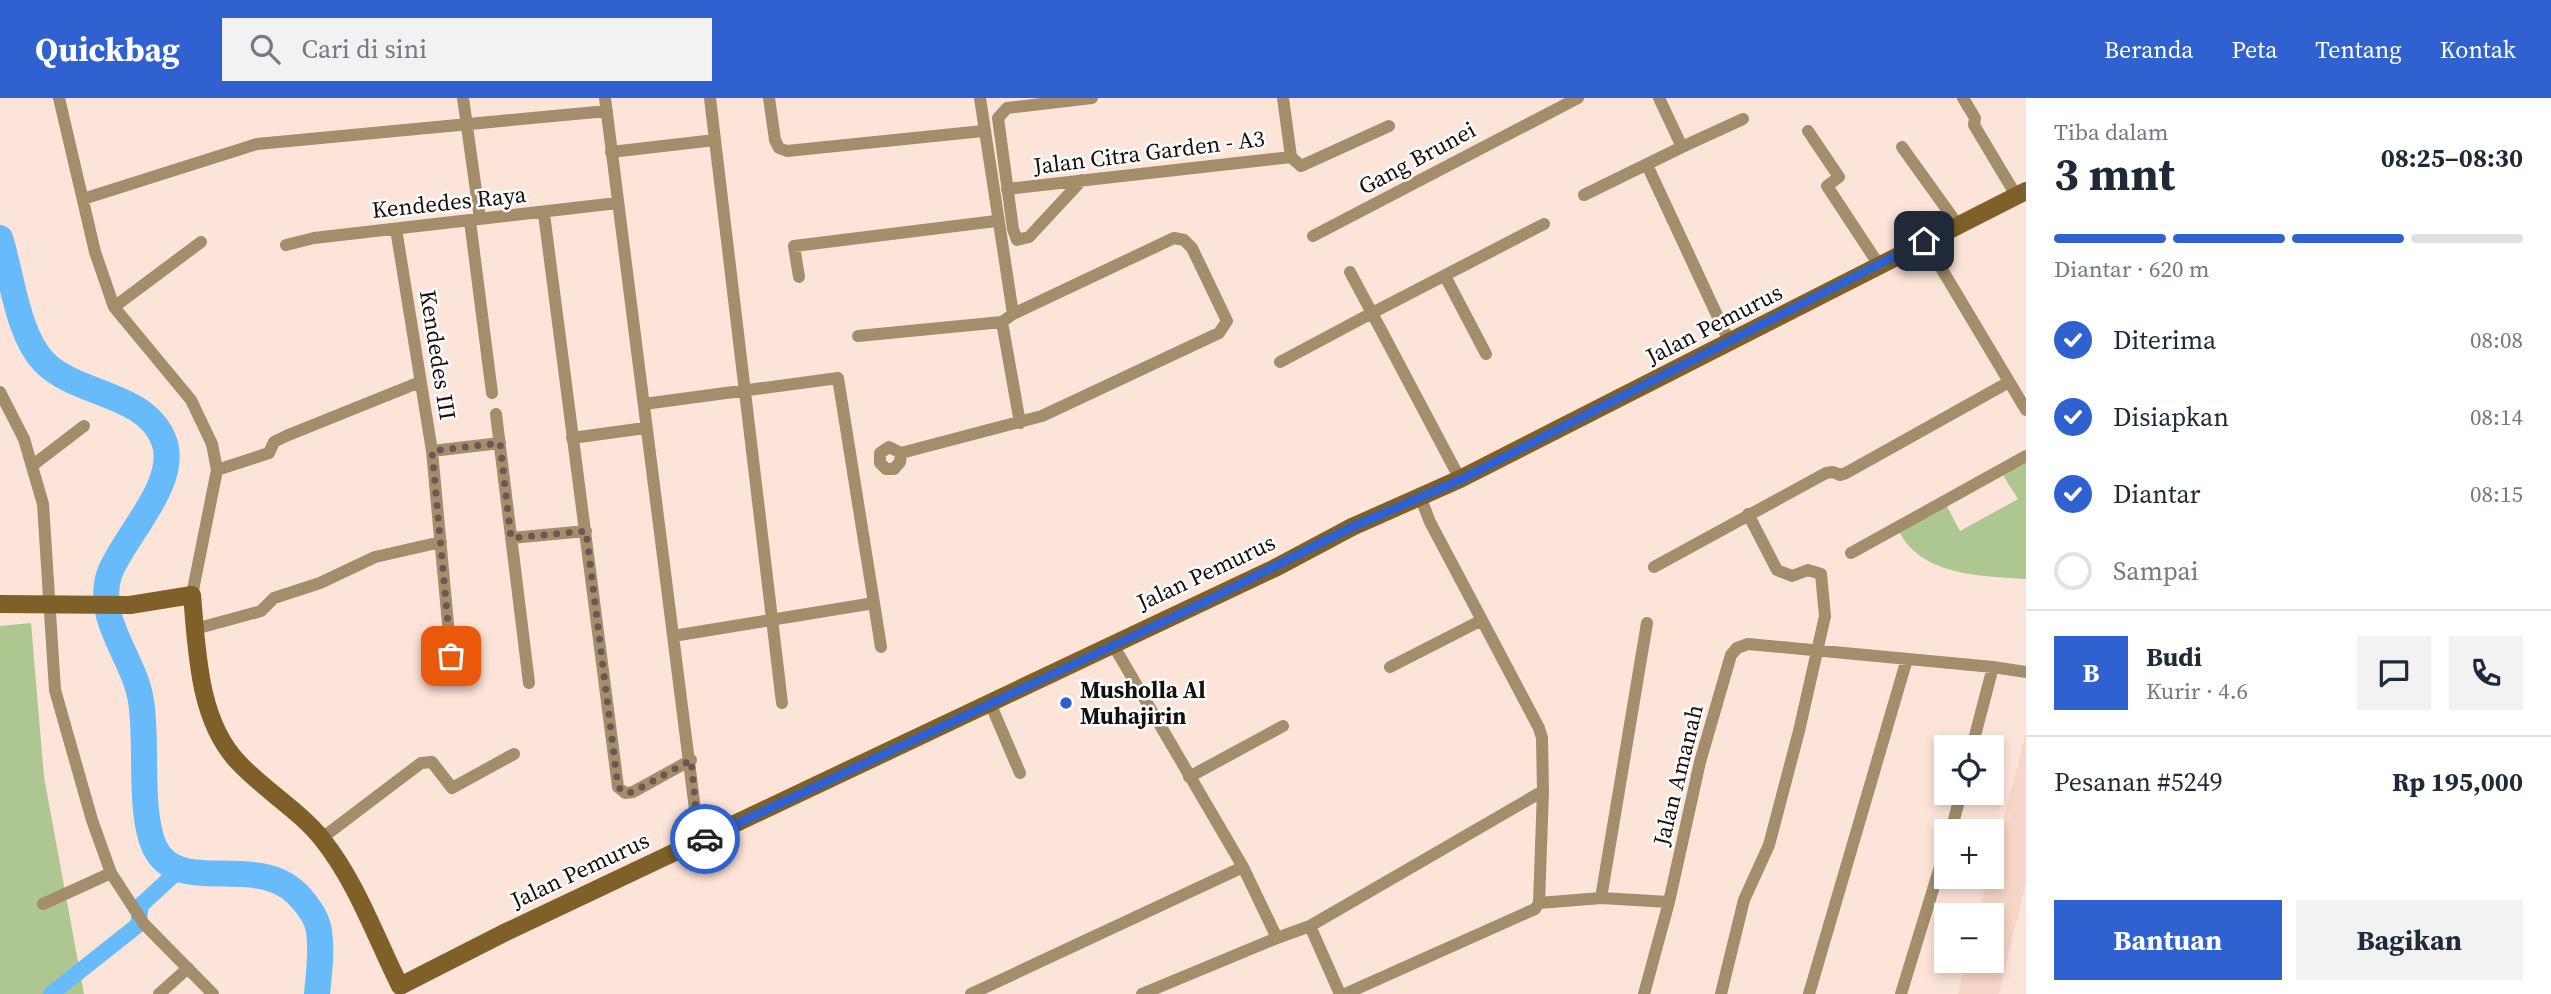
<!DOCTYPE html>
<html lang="id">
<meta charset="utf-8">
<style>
body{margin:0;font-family:"Source Serif 4",serif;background:#f2f2f3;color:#1f2937;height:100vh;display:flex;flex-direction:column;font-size:26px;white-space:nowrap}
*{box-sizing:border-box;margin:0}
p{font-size:23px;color:#747a83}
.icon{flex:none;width:38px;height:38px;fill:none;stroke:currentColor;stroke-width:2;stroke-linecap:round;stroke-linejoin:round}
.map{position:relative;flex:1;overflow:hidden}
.side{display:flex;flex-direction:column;background:#fff;width:525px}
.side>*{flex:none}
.tools{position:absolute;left:1934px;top:637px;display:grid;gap:14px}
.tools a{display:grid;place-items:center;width:70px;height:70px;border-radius:0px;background:#fff;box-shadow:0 4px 10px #0003;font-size:35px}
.pin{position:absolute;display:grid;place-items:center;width:60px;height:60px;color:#fff;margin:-30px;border-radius:14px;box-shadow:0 4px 10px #0006}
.courier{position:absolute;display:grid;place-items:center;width:70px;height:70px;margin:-35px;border:5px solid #2f61d0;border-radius:50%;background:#fff;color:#222;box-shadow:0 2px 9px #0007}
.overview em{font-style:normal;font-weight:700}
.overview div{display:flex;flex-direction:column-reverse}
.overview{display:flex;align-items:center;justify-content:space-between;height:119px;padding:0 28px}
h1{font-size:46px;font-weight:700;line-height:52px}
.bar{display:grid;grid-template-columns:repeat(4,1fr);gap:10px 7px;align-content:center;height:84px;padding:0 28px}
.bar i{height:9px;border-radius:5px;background:#e0e1e3}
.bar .current{background:#2f61d0}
.bar p{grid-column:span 4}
.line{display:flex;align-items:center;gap:18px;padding:0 28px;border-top:2px solid #e0e1e3}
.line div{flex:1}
.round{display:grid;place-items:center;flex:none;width:74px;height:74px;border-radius:0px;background:#f2f2f3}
ol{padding:0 28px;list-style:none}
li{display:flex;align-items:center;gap:21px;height:77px}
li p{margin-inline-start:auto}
li .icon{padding:7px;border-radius:50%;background:#2f61d0;color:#fff;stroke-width:4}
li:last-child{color:#747a83}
li i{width:38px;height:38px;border:4px solid #e0e1e3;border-radius:50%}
.primary-button{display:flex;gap:14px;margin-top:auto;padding:14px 28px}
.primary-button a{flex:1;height:80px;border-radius:0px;background:#2f61d0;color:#fff;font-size:28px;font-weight:700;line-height:80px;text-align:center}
.primary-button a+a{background:#f2f2f3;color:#1f2937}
header{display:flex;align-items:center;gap:42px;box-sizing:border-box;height:98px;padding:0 35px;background:#2f61d0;color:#fff}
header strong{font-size:33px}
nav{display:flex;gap:38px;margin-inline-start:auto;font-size:24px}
.search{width:490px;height:63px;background:#f2f2f3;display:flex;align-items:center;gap:18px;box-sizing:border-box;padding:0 24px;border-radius:0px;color:#747a83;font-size:26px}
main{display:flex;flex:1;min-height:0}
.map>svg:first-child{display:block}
.built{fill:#f6d6c6}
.green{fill:#aec690}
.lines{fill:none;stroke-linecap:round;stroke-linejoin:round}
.canal{stroke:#68bbfb;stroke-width:16}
.river{stroke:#68bbfb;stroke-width:26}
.street{stroke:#a38d6a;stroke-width:12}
.secondary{stroke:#7f6028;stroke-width:18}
.done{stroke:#685a53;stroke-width:7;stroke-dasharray:0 12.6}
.route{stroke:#2f61d0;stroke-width:9}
.poi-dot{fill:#2f61d0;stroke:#fff;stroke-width:2.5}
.labels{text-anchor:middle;stroke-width:5;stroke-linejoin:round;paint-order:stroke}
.street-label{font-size:23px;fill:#170f0b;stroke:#fff}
.poi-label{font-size:23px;font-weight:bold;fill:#170f0b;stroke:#fff;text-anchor:start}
</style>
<header>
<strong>Quickbag</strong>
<div class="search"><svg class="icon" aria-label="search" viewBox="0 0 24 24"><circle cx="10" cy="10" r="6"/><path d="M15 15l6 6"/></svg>Cari di sini</div>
<nav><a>Beranda</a><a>Peta</a><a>Tentang</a><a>Kontak</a></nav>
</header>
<main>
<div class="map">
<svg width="2026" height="896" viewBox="0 0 2026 896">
<rect width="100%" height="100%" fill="#fde4d8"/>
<path class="built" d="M 2026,635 L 2026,784 L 1999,896 L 1958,896 L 1966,863 L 1992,863 L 1992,817 L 1978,817 L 1988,779 L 1992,779 L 1992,766 Z"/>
<path class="green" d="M 2026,357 L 2026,481 C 1981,478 1919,478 1898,431 L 1944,403 L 1960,433 L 2018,401 L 1999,371 Z
M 31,525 L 44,679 L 84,896 L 0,896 L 0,528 Z"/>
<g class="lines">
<path class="canal" d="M 51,896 L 138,827 L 141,807 L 178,773"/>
<path class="river" d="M 0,140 C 12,177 17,236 44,264 C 77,298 146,294 164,343 C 180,385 122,440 109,477 C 95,522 135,561 141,603 C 148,643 138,715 155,750 C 181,802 264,748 305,805 C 312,814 317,821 319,833 C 322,853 319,876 317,896"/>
<path class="street" d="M 59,0 L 95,154 L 114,209 L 191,302 L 212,346 L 217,372 L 192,497
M 463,0 L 480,121
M 605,0 L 699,743
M 710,0 L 782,605
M 769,0 L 775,42 L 779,50 L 787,53 L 983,33
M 980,0 L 1013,216 L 1002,224
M 1283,0 L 1291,59 L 1301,68 L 1389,28
M 1963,0 L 1975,20 L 1974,27 L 2017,99
M 1808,33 L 1839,79 L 1827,88 L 1879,167
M 1682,49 L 1743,21
M 1902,49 L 1958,127
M 611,54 L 715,42
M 1647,67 L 1730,245
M 1082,82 L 1029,139 L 1017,142 L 1013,131 L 998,20 L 1007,10 L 1092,0
M 1007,91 L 1291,59
M 1584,97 L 1682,49 L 1659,0
M 83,101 L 257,46 L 607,13
M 544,116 L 618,689 L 625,695 L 633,694 L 691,662
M 470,123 L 492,295
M 396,131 L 432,353 L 451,558
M 1313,138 L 1578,0
M 1925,143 L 2026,312
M 286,147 L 314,140 L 617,105
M 1350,174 L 1372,215 L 1544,126
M 1445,178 L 1486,256
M 799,179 L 794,148 L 996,123
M 114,209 L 201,144
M 1002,224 L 1020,325
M 858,238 L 1002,224
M 1280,264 L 1372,215 L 1460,381
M 0,294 L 24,341 L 43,406 L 55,592 L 92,722 L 111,775 L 144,826 L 213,896
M 644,306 L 838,280 L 881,549
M 496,316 L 529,585
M 572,340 L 645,330
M 432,353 L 500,345
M 901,355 L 900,364 L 894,371 L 886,371 L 880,365 L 880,355 L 889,349 L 901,355 L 1042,318 L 1219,235 L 1227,223 L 1192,150 L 1184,142 L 1174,140 L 1013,216
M 33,367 L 84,328
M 217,372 L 269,355 L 274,344 L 286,338 L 420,284
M 511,440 L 586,433
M 1851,455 L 2026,358
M 1654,469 L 1826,375 L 1833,374 L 1840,377 L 1846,375 L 2009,284
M 195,531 L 261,513 L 274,500 L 320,485 L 375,459 L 441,444
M 673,538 L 874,505
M 1112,545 L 1243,769 L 1277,840 L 1142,896
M 1390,569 L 1482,522
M 1993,569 L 2026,574
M 990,605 L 1020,675
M 1189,679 L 1283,628
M 1951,733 L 1961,695
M 322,740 L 421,665 L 432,664 L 452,690 L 514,656
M 1601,800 L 1647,525
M 1539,805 L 1601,800 L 1669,804
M 43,806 L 111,775
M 1310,828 L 1340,896
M 1277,840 L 1310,828 L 1543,693 L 1542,640 L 1539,630 L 1430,424 L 1420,398
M 159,896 L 188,870
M 971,896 L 1243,769
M 1345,896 L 1535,811 L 1539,805 L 1543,693
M 1644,896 L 1669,804 L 1700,664 L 1731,557 L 1737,550 L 1748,546 L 1993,569 L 1972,649
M 1721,896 L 1744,802 L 1769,747 L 1799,633 L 1825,518 L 1821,476 L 1808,472 L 1792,478 L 1777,472 L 1748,416
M 1809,896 L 1907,561
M 1901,896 L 1946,749"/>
<path class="secondary" d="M 0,506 L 130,507 L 192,497 C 197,552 198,623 239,665 C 264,692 299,712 322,741 C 356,783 376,840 400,888 L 504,835 L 1277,469 L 1352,429 L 1460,381 L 2026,93"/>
</g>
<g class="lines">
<path class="done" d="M 451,558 L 432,353 L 500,345 L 511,440 L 586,433 L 618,689 L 625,695 L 633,694 L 691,662 L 699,743 L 705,741"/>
<path class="route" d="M 705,741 L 1203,505 L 1352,429 L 1460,382 L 1924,143"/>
</g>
<circle class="poi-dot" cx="1066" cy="605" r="7"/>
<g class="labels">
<g class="street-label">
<text transform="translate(1149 54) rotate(-7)" y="8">Jalan Citra Garden - A3</text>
<text transform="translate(1417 60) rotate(-28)" y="8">Gang Brunei</text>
<text transform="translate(449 104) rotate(-6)" y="8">Kendedes Raya</text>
<text transform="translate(1714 226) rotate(-27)" y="8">Jalan Pemurus</text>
<text transform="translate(438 257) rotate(81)" y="8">Kendedes III</text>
<text transform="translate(1206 474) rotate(-25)" y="8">Jalan Pemurus</text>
<text transform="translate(1678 677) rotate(-76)" y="8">Jalan Amanah</text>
<text transform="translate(580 772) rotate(-25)" y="8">Jalan Pemurus</text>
</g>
<g class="poi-label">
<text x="1080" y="600">Musholla Al<tspan x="1080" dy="26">Muhajirin</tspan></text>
</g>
</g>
</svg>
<div class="tools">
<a><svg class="icon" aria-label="locate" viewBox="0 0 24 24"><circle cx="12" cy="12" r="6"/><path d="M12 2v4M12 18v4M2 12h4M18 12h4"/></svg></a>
<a>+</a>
<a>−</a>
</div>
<div class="pin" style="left:451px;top:558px;background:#ea580c"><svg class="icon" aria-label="bag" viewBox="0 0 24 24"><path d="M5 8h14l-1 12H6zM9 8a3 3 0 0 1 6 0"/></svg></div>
<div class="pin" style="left:1924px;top:143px;background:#1f2937"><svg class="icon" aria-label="home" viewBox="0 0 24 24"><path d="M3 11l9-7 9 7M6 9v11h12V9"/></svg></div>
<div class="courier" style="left:705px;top:741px"><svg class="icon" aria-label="car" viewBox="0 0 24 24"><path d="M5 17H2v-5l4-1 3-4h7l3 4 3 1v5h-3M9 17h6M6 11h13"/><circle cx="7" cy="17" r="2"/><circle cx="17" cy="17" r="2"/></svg></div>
</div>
<section class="side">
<div class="overview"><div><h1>3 mnt</h1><p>Tiba dalam</p></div><em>08:25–08:30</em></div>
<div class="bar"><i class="current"></i><i class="current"></i><i class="current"></i><i></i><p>Diantar · 620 m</p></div>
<ol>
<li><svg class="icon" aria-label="check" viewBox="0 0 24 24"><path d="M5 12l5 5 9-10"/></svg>Diterima<p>08:08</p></li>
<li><svg class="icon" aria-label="check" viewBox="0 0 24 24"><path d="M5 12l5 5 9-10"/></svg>Disiapkan<p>08:14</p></li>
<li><svg class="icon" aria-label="check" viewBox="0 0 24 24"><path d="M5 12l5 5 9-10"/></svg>Diantar<p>08:15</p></li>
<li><i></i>Sampai</li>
</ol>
<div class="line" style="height:126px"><b class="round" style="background:#2f61d0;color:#fff">B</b><div><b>Budi</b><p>Kurir · 4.6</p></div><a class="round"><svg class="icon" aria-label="chat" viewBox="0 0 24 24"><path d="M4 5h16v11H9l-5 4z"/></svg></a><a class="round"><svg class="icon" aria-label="phone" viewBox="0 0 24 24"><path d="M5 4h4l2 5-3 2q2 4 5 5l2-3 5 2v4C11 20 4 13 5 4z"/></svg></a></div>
<div class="line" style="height:91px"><div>Pesanan #5249</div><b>Rp 195,000</b></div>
<div class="primary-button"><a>Bantuan</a><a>Bagikan</a></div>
</section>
</main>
